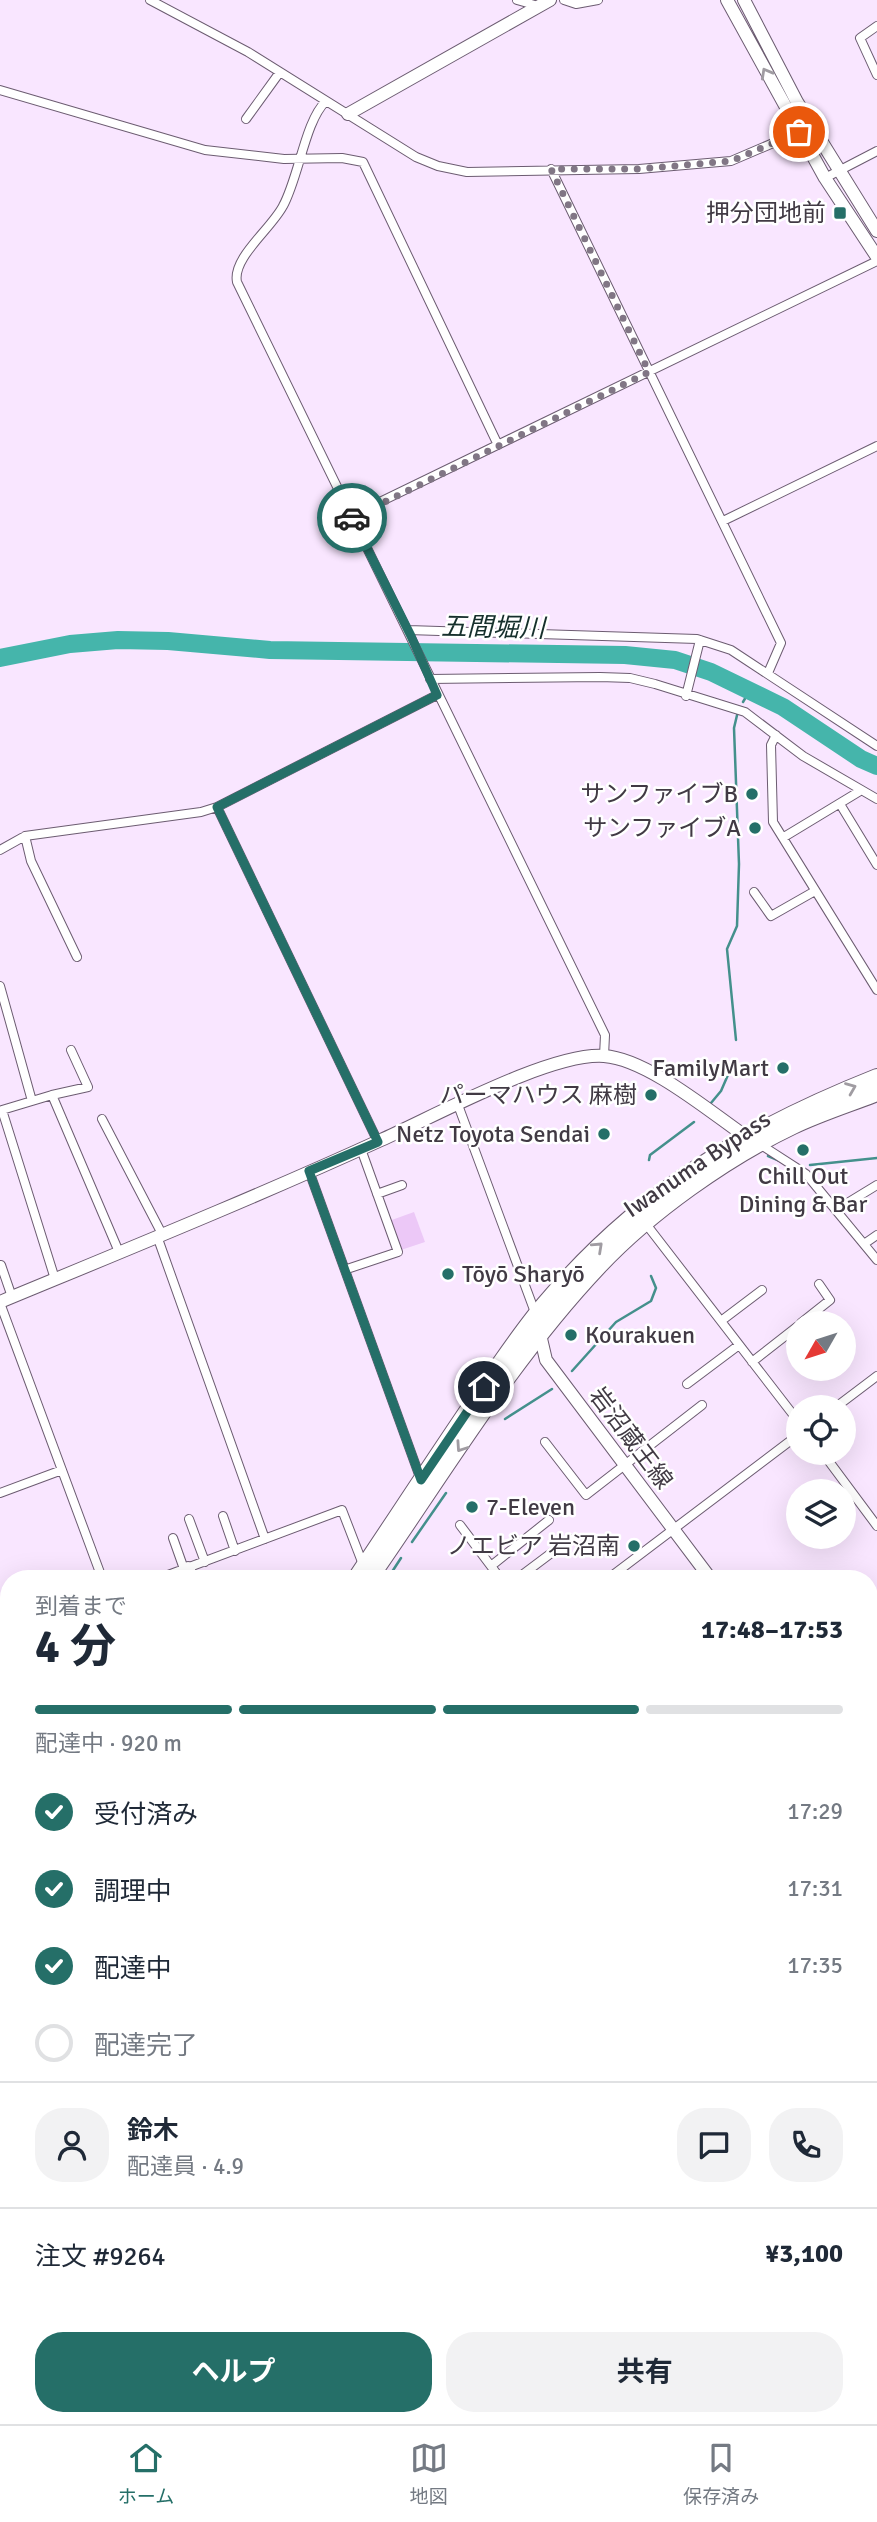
<!DOCTYPE html>
<html lang="ja">
<meta charset="utf-8">
<style>
body{margin:0;font-family:Signika,"Noto Sans JP",sans-serif;background:#f2f2f3;color:#1f2937;height:100vh;display:flex;flex-direction:column;font-size:26px;white-space:nowrap}
*{box-sizing:border-box;margin:0}
p{font-size:23px;color:#747a83}
.icon{flex:none;width:38px;height:38px;fill:none;stroke:currentColor;stroke-width:2;stroke-linecap:round;stroke-linejoin:round}
.map{position:relative;flex:1;overflow:hidden}
.details{position:absolute;left:0px;top:1570px;width:878px;height:856px;display:flex;flex-direction:column;background:#fff;border-radius:28px 28px 0 0;box-shadow:0 7px 28px #0002}
.details>*{flex:none}
.needle{width:46px;rotate:231deg}
.buttons{position:absolute;left:786px;top:1311px;display:grid;gap:14px}
.buttons a{display:grid;place-items:center;width:70px;height:70px;border-radius:50%;background:#fff;box-shadow:0 7px 28px #0002;font-size:35px}
.pin{position:absolute;display:grid;place-items:center;width:60px;height:60px;color:#fff;margin:-30px;border:4px solid #fff;border-radius:50%;box-shadow:0 2px 7px #0007}
.courier{position:absolute;display:grid;place-items:center;width:70px;height:70px;margin:-35px;border:5px solid #256f68;border-radius:50%;background:#fff;color:#222;box-shadow:0 2px 9px #0007}
.overview em{font-style:normal;font-weight:700}
.overview div{display:flex;flex-direction:column-reverse}
.overview{display:flex;align-items:center;justify-content:space-between;height:119px;padding:0 35px}
h1{font-size:46px;font-weight:700;line-height:52px}
.bar{display:grid;grid-template-columns:repeat(4,1fr);gap:10px 7px;align-content:center;height:84px;padding:0 35px}
.bar i{height:9px;border-radius:5px;background:#e0e1e3}
.bar .selected{background:#256f68}
.bar p{grid-column:span 4}
.line{display:flex;align-items:center;gap:18px;padding:0 35px;border-top:2px solid #e0e1e3}
.line div{flex:1}
.round{display:grid;place-items:center;flex:none;width:74px;height:74px;border-radius:28px;background:#f2f2f3}
ol{padding:0 35px;list-style:none}
li{display:flex;align-items:center;gap:21px;height:77px}
li p{margin-inline-start:auto}
li .icon{padding:7px;border-radius:50%;background:#256f68;color:#fff;stroke-width:4}
li:last-child{color:#747a83}
li i{width:38px;height:38px;border:4px solid #e0e1e3;border-radius:50%}
.action{display:flex;gap:14px;margin-top:auto;padding:14px 35px}
.action a{flex:1;height:80px;border-radius:28px;background:#256f68;color:#fff;font-size:28px;font-weight:700;line-height:80px;text-align:center}
.action a+a{background:#f2f2f3;color:#1f2937}
.dock{display:flex;justify-content:space-around;align-items:center;height:98px;border-top:2px solid #e0e1e3;background:#fff;font-size:19px;color:#747a83}
.dock a{display:grid;justify-items:center;gap:4px}
.dock .selected{color:#256f68}
.map>svg:first-child{display:block}
.green{fill:#ecc8f7}
.lines{fill:none;stroke-linecap:round;stroke-linejoin:round}
.stream{stroke:#44908c;stroke-width:2.5}
.river{stroke:#45b5ab;stroke-width:18}
.street-casing{stroke:#6c5c71;stroke-width:10}
.secondary-casing{stroke:#6c5c71;stroke-width:14}
.primary-casing{stroke:#6c5c71;stroke-width:14}
.highway-casing{stroke:#6c5c71;stroke-width:18}
.street{stroke:#fff;stroke-width:8}
.secondary{stroke:#fff;stroke-width:12}
.primary{stroke:#fff;stroke-width:12}
.highway{stroke:#fff;stroke-width:16}
.rail{stroke:#736977;stroke-width:2.5;stroke-dasharray:14 7;stroke-linecap:butt}
.oneway{stroke:#a09ca2}
.done{stroke:#817685;stroke-width:7;stroke-dasharray:0 12.6}
.route{stroke:#256f68;stroke-width:9}
.poi-dot{fill:#256f68;stroke:#fff;stroke-width:2.5}
.labels{text-anchor:middle;stroke-width:5;stroke-linejoin:round;paint-order:stroke}
.poi-label{font-size:24px;fill:#413a44;stroke:#fff;text-anchor:end}
.street-label{font-size:24px;fill:#413a44;stroke:#fff}
.water-label{font-size:26px;font-style:italic;fill:#162f2c;stroke:#fff}
</style>
<div class="map">
<svg width="877" height="2424" viewBox="0 0 877 2424">
<rect width="100%" height="100%" fill="#f9e6ff"/>
<path class="green" d="M 414,1212 L 425,1242 L 401,1250 L 389,1221 Z"/>
<g class="lines">
<path class="stream" d="M 743,702 L 750,690
M 736,1040 L 727,949 L 737,926 L 739,864 L 734,728 L 738,711
M 711,1103 L 721,1091 L 734,1061
M 768,1156 L 780,1161
M 649,1160 L 650,1155 L 694,1122
M 810,1165 L 877,1158
M 572,1371 L 616,1322 L 651,1301 L 656,1288 L 651,1276
M 505,1419 L 552,1389
M 412,1542 L 446,1493
M 388,1578 L 401,1558
M 0,2036 L 9,2059
M 139,2417 L 141,2424"/>
<path class="river" d="M 0,658 L 70,644 L 118,640 L 168,641 L 270,650 L 625,655 L 675,660 L 711,672 L 783,707 L 861,759 L 877,766"/>
<g class="street-casing">
<path id="street" d="M 150,0 L 248,52 L 416,157 L 438,166 L 467,172 L 639,169 L 731,161 L 799,132
M 517,0 L 538,6
M 564,0 L 576,4 L 598,0
M 877,26 L 860,38 L 877,75
M 0,90 L 205,150 L 284,159 L 342,158 L 363,162 L 498,445
M 326,101 C 305,121 299,177 283,206 C 271,229 232,258 237,282 L 605,1035 L 604,1056
M 246,119 L 280,72
M 551,169 L 781,643 L 768,673
M 825,178 L 877,151
M 351,516 L 877,261
M 723,521 L 877,446
M 408,630 L 697,639 L 731,650 L 877,746
M 430,679 L 600,677 L 630,678 L 655,684 L 745,712 L 803,756 L 877,799
M 686,696 L 700,640
M 776,735 L 771,745 L 773,822 L 877,990
M 840,804 L 877,865
M 217,807 L 378,1142
M 25,836 L 31,861 L 77,957
M 784,837 L 860,791
M 0,850 L 25,836 L 201,812 L 217,807 L 437,695
M 754,892 L 771,916 L 815,891
M 0,986 L 32,1101
M 52,1095 L 88,1087 L 71,1050
M 458,1105 L 536,1315
M 102,1119 L 162,1234
M 758,1143 L 806,1174 L 877,1260
M 309,1171 L 421,1480
M 377,1194 L 402,1185
M 836,1210 L 877,1185
M 646,1224 L 798,1421
M 157,1236 L 265,1539
M 864,1244 L 877,1235
M 1,1265 L 12,1297
M 347,1269 L 398,1252 L 361,1149
M 55,1279 L 2,1110 L 52,1095 L 119,1252
M 0,1303 L 102,1578
M 721,1321 L 762,1290
M 801,1323 L 830,1300 L 819,1284
M 752,1362 L 798,1326
M 687,1384 L 739,1345
M 836,1407 L 877,1376
M 545,1442 L 586,1495 L 702,1405
M 822,1452 L 877,1526
M 0,1493 L 62,1470
M 223,1516 L 235,1551
M 189,1519 L 205,1562
M 460,1525 L 500,1578
M 173,1538 L 184,1569
M 491,1566 L 549,1520
M 160,1578 L 342,1510 L 364,1567
M 518,1578 L 570,1539
M 609,1578 L 798,1435
M 870,1671 L 877,1665
M 870,1787 L 877,1781
M 870,1986 L 877,1983
M 870,2171 L 877,2167
M 870,2301 L 877,2299
M 870,2396 L 877,2394
M 130,2417 L 132,2424
M 225,2417 L 228,2424
M 398,2417 L 400,2424
M 575,2417 L 577,2424
M 641,2417 L 644,2424
M 810,2417 L 812,2424
M 868,2417 L 871,2424
M 261,2424 L 283,2417
M 613,2424 L 634,2417
M 772,2424 L 793,2417"/>
</g>
<g class="secondary-casing">
<path id="secondary" d="M 727,0 L 825,178 L 877,257
M 744,0 L 797,102 L 877,231
M 348,114 L 550,0
M 0,1302 C 128,1249 256,1197 381,1140 C 433,1117 551,1052 604,1056 C 647,1059 709,1111 745,1136
M 188,1568 L 192,1578
M 870,2078 L 877,2075
M 19,2424 L 39,2417"/>
</g>
<g class="primary-casing">
<path id="primary" d="M 539,1330 L 546,1360 L 710,1578
M 870,1791 L 877,1801"/>
</g>
<g class="highway-casing">
<path id="highway" d="M 356,1578 C 399,1514 441,1449 485,1385 C 505,1357 525,1326 548,1300 C 641,1191 746,1129 877,1077
M 370,1578 C 443,1473 511,1359 599,1266 C 650,1212 726,1158 793,1126 C 820,1113 849,1104 877,1093
M 0,2101 L 9,2088
M 0,2123 L 9,2110"/>
</g>
<use href="#street" class="street"/>
<use href="#secondary" class="secondary"/>
<use href="#primary" class="primary"/>
<use href="#highway" class="highway"/>
<path class="rail" d="M 870,2325 L 877,2323
M 551,2424 L 573,2417
M 569,2424 L 591,2417"/>
</g>
<defs><path id="oneway-chevron" d="M-2-3.5L2.5 0L-2 3.5" fill="none" stroke-width="1.6" stroke-linecap="round" stroke-linejoin="round" transform="scale(1.75)"/></defs>
<g class="oneway">
<use href="#oneway-chevron" transform="translate(766 73) rotate(-119)"/>
<use href="#oneway-chevron" transform="translate(851 1088) rotate(-22)"/>
<use href="#oneway-chevron" transform="translate(598 1247) rotate(-43)"/>
<use href="#oneway-chevron" transform="translate(461 1447) rotate(124)"/>
</g>
<g class="lines">
<path class="done" d="M 352,518 L 649,372 L 551,169 L 639,169 L 731,161 L 799,132"/>
<path class="route" d="M 352,518 L 411,636 L 437,695 L 217,807 L 378,1142 L 309,1171 L 421,1480 L 484,1387"/>
</g>
<g class="poi-dot">
<rect x="833" y="206" width="14" height="14" rx="3.5"/>
<circle cx="752" cy="794" r="7"/>
<circle cx="755" cy="828" r="7"/>
<circle cx="783" cy="1068" r="7"/>
<circle cx="651" cy="1095" r="7"/>
<circle cx="604" cy="1134" r="7"/>
<circle cx="803" cy="1150" r="7"/>
<circle cx="448" cy="1274" r="7"/>
<circle cx="571" cy="1335" r="7"/>
<circle cx="472" cy="1507" r="7"/>
<circle cx="634" cy="1546" r="7"/>
</g>
<g class="labels">
<g class="poi-label">
<text x="826" y="221">押分団地前</text>
<text x="738" y="802">サンファイブB</text>
<text x="741" y="836">サンファイブA</text>
<text x="769" y="1076">FamilyMart</text>
<text x="637" y="1103">パーマハウス 麻樹</text>
<text x="590" y="1142">Netz Toyota Sendai</text>
<text x="803" y="1184" text-anchor="middle">Chill Out<tspan x="803" dy="28">Dining &amp; Bar</tspan></text>
<text x="462" y="1282" text-anchor="start">Tōyō Sharyō</text>
<text x="585" y="1343" text-anchor="start">Kourakuen</text>
<text x="486" y="1515" text-anchor="start">7-Eleven</text>
<text x="620" y="1554">ノエビア 岩沼南</text>
</g>
<g class="street-label">
<text transform="translate(697 1164) rotate(-34)" y="8">Iwanuma Bypass</text>
<text transform="translate(631 1438) rotate(53)" y="8">岩沼蔵王線</text>
</g>
<g class="water-label">
<text transform="translate(493 627) rotate(1)" y="9">五間堀川</text>
</g>
</g>
</svg>
<div class="buttons">
<a><svg class="needle" viewBox="-14 -14 28 28"><path d="M0-13l5 13h-10z" fill="#e53935"/><path d="M0 13l5-13h-10z" fill="#747a83"/></svg></a>
<a><svg class="icon" aria-label="locate" viewBox="0 0 24 24"><circle cx="12" cy="12" r="6"/><path d="M12 2v4M12 18v4M2 12h4M18 12h4"/></svg></a>
<a><svg class="icon" aria-label="layers" viewBox="0 0 24 24"><path d="M12 4l9 5-9 5-9-5zM3 14l9 5 9-5"/></svg></a>
</div>
<div class="pin" style="left:799px;top:132px;background:#ea580c"><svg class="icon" aria-label="bag" viewBox="0 0 24 24"><path d="M5 8h14l-1 12H6zM9 8a3 3 0 0 1 6 0"/></svg></div>
<div class="pin" style="left:484px;top:1387px;background:#1f2937"><svg class="icon" aria-label="home" viewBox="0 0 24 24"><path d="M3 11l9-7 9 7M6 9v11h12V9"/></svg></div>
<div class="courier" style="left:352px;top:518px"><svg class="icon" aria-label="car" viewBox="0 0 24 24"><path d="M5 17H2v-5l4-1 3-4h7l3 4 3 1v5h-3M9 17h6M6 11h13"/><circle cx="7" cy="17" r="2"/><circle cx="17" cy="17" r="2"/></svg></div>
<section class="details">
<div class="overview"><div><h1>4 分</h1><p>到着まで</p></div><em>17:48–17:53</em></div>
<div class="bar"><i class="selected"></i><i class="selected"></i><i class="selected"></i><i></i><p>配達中 · 920 m</p></div>
<ol>
<li><svg class="icon" aria-label="check" viewBox="0 0 24 24"><path d="M5 12l5 5 9-10"/></svg>受付済み<p>17:29</p></li>
<li><svg class="icon" aria-label="check" viewBox="0 0 24 24"><path d="M5 12l5 5 9-10"/></svg>調理中<p>17:31</p></li>
<li><svg class="icon" aria-label="check" viewBox="0 0 24 24"><path d="M5 12l5 5 9-10"/></svg>配達中<p>17:35</p></li>
<li><i></i>配達完了</li>
</ol>
<div class="line" style="height:126px"><a class="round"><svg class="icon" aria-label="person" viewBox="0 0 24 24"><circle cx="12" cy="8" r="4"/><path d="M4 21q1-7 8-7t8 7"/></svg></a><div><b>鈴木</b><p>配達員 · 4.9</p></div><a class="round"><svg class="icon" aria-label="chat" viewBox="0 0 24 24"><path d="M4 5h16v11H9l-5 4z"/></svg></a><a class="round"><svg class="icon" aria-label="phone" viewBox="0 0 24 24"><path d="M5 4h4l2 5-3 2q2 4 5 5l2-3 5 2v4C11 20 4 13 5 4z"/></svg></a></div>
<div class="line" style="height:91px"><div>注文 #9264</div><b>¥3,100</b></div>
<div class="action"><a>ヘルプ</a><a>共有</a></div>
</section>
</div>
<nav class="dock">
<a class="selected"><svg class="icon" aria-label="home" viewBox="0 0 24 24"><path d="M3 11l9-7 9 7M6 9v11h12V9"/></svg>ホーム</a>
<a><svg class="icon" aria-label="map" viewBox="0 0 24 24"><path d="M3 6l6-2 6 2 6-2v14l-6 2-6-2-6 2zM9 4v14M15 6v14"/></svg>地図</a>
<a><svg class="icon" aria-label="saved" viewBox="0 0 24 24"><path d="M7 4h10v16l-5-4-5 4z"/></svg>保存済み</a>
</nav>
